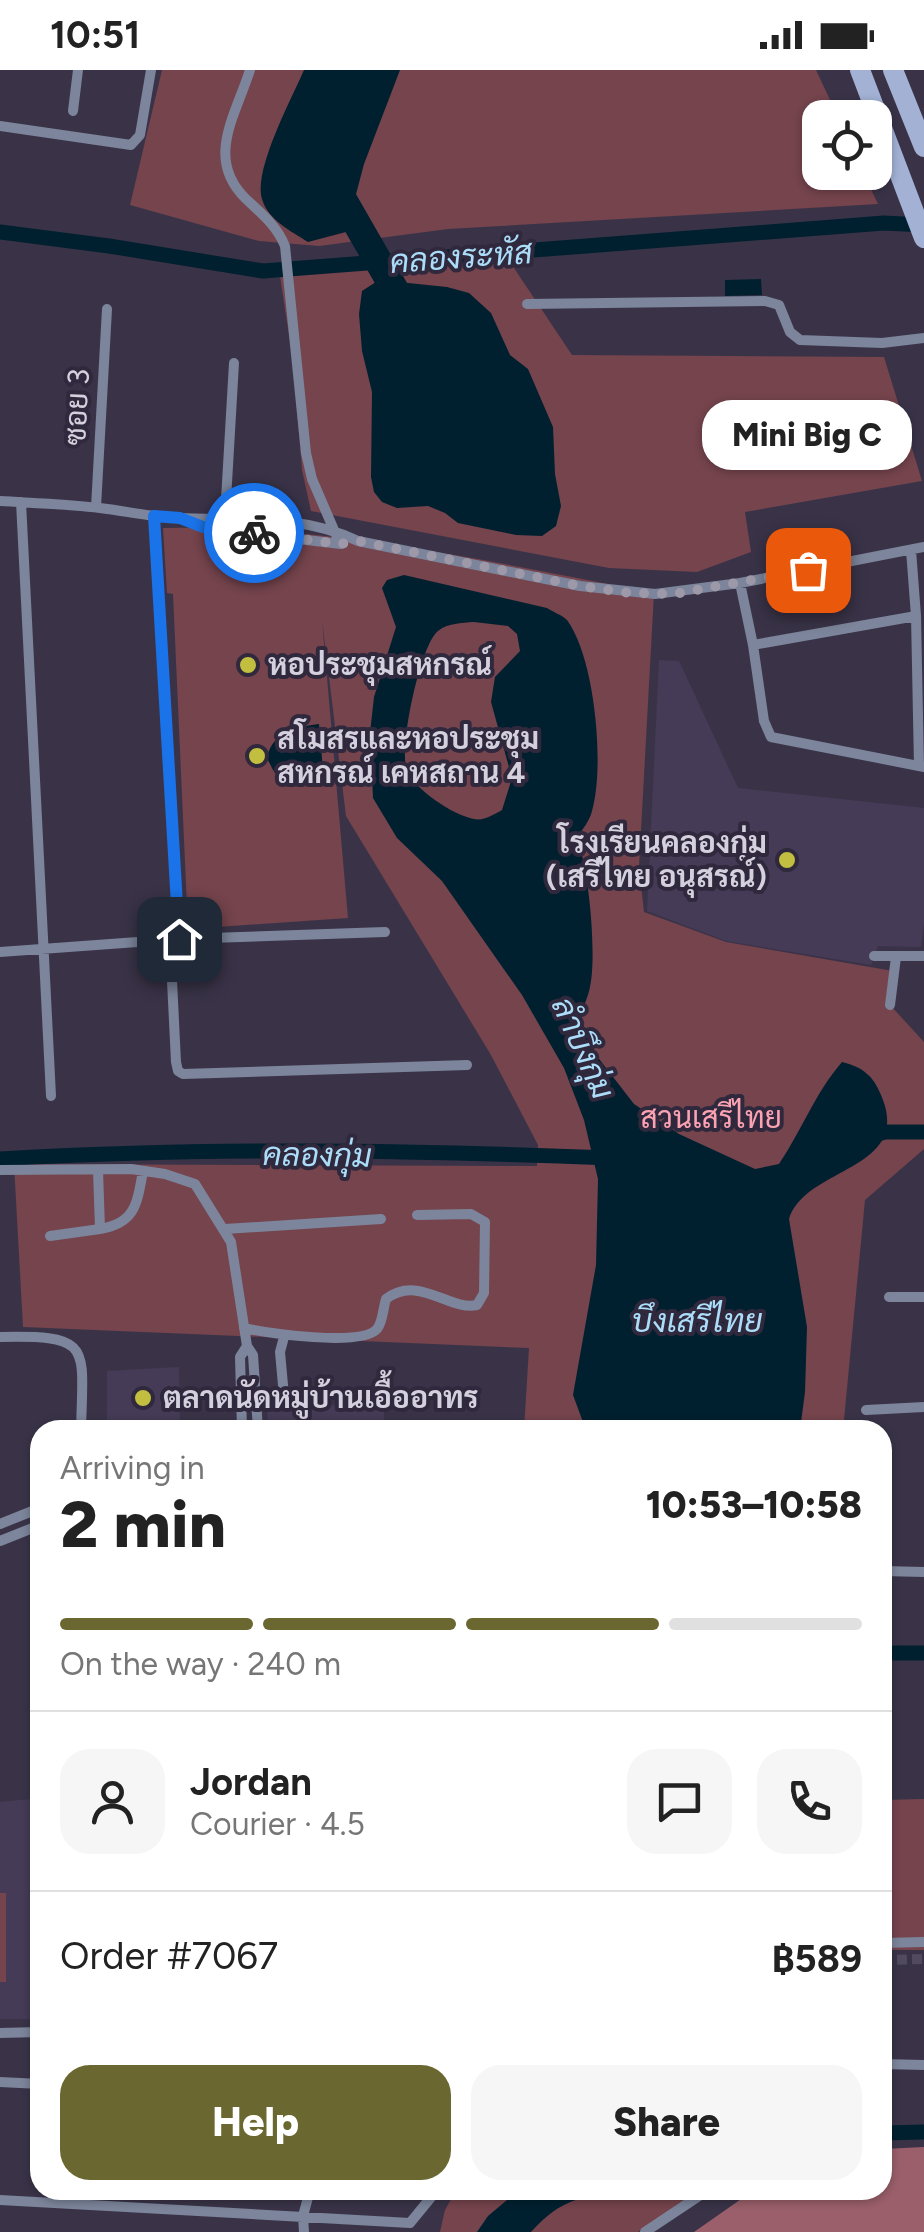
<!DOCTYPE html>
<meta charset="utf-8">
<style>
body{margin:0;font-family:Figtree,Sarabun,sans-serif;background:#f6f6f6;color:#222;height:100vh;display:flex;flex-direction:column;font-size:38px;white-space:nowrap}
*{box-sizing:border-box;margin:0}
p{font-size:32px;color:#767676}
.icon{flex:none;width:55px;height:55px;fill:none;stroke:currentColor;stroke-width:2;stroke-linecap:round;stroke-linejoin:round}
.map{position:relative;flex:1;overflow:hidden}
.details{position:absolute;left:30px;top:1350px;width:862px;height:780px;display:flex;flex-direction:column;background:#fff;border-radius:30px;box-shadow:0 2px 8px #0004}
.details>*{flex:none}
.buttons{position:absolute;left:802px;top:30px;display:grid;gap:20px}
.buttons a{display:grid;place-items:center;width:90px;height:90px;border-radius:20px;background:#fff;box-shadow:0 2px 8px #0004;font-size:50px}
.pin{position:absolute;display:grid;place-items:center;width:85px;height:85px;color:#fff;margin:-42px;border-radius:20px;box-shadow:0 5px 15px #0006}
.courier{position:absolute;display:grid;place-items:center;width:100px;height:100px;margin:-50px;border:8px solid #1a73e8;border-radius:50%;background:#fff;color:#222;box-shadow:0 2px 12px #0007}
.bubble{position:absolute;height:70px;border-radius:30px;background:#fff;box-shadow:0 2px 8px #0004;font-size:32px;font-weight:800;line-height:70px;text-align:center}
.overview em{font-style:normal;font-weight:800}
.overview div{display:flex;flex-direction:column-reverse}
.overview{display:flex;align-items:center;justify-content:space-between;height:170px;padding:0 30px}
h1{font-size:65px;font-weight:800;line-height:75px}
.bar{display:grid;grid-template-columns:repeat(4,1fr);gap:15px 10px;align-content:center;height:120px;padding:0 30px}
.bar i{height:12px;border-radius:8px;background:#e0e0e0}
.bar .on{background:#6a6830}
.bar p{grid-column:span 4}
.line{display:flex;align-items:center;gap:25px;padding:0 30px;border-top:2px solid #e0e0e0}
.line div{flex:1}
.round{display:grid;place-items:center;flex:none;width:105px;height:105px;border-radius:30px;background:#f6f6f6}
.cta{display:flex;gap:20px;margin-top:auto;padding:20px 30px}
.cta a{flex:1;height:115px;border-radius:30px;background:#6a6830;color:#fff;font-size:40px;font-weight:800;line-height:115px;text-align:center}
.cta a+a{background:#f6f6f6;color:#222}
.status{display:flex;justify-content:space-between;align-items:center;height:70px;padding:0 50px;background:#fff;direction:ltr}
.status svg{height:28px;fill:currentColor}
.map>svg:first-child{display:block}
.built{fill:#453b56}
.green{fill:#75444d}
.forest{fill:#9a5f6a}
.water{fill:#01202f;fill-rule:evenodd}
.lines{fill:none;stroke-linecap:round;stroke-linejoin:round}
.canal{stroke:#01202f;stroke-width:15}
.river{stroke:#01202f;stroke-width:28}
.street-tunnel{stroke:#514b5e;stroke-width:10;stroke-dasharray:10 5;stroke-linecap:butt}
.street{stroke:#7c859b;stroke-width:10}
.secondary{stroke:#a2b1d4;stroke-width:20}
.done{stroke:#9e99a9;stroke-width:10;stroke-dasharray:0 18}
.route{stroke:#1a73e8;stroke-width:12}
.poi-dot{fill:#c1be40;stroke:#30293d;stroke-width:4}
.labels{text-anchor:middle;stroke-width:8;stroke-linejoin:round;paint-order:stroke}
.street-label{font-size:30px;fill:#d4d0dd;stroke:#30293d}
.poi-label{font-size:30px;font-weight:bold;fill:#d4d0dd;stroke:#30293d;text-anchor:start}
.park-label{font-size:30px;fill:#fba2b3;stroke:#30293d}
.water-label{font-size:32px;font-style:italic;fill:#abddf9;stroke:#30293d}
</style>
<div class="status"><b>10:51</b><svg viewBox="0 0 49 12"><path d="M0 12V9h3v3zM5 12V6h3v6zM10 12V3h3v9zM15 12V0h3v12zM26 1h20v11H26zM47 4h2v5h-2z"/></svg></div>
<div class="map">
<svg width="924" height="2162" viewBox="0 0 924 2162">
<rect width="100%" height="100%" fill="#3a3348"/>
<path class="built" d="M 659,590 L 679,591 L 738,718 L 924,738 L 924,854 L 921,877 L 878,876 L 871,895 L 726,871 L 647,841 Z
M 179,1297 L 180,1360 L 141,1360 L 140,1355 L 107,1356 L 107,1301 Z
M 384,1334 L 384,1360 L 268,1360 L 267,1337 Z
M 40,1728 L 40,1949 L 0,1949 L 0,1732 Z"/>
<path class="green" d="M 162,0 L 816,0 L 838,47 L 820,48 L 820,102 L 863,103 L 878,134 L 448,159 L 319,176 L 259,171 L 130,135 Z
M 508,189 L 572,285 L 884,287 L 922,411 L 745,442 L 751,482 L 697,502 L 609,498 L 311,441 L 302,400 L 293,292 L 280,206 Z
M 163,458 C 196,458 230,457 263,460 C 395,470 525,498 654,523 L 639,797 L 644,842 L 726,872 L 893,901 L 890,935 L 924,972 L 924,1079 L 865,1130 L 843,1360 L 524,1360 L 529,1278 L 23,1257 L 14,1094 L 537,1096 L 538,1075 L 491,985 L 346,746 L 322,550 L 348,848 L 188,859 L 173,524 L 167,523 Z
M 924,1729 L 924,1880 L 883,1880 L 882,1730 Z
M 0,1823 L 6,1823 L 6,1912 L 0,1912 Z
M 456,2120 L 701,2120 L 638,2162 L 440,2162 L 445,2140 Z"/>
<path class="forest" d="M 924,2077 L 924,2162 L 694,2162 L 754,2120 L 882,2120 L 883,2079 Z"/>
<path class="water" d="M 304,0 L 400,0 L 364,94 L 346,162 L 308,172 C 291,161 268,150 262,129 C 253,100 292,28 304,0 Z
M 761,209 L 762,225 L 725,226 L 725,210 Z
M 379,210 L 447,217 L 469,223 L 491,243 L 510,285 L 528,299 L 553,357 L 555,404 L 561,436 L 556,456 L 542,466 L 516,465 L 458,453 L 445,443 L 428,436 L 397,438 L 382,432 L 374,422 L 371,407 L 372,322 L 362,281 L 359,244 L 362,221 Z
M 404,505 L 547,538 C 553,542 562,545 567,550 C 595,588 605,696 592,741 C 590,750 582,760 577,768 C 589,799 597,885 590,917 C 588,927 583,938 579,947 L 596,985 L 634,1034 L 679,1064 L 755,1099 L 779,1094 C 802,1060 815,1023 842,992 C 862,997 873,1005 881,1025 C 914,1101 805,1096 789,1149 L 807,1257 L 805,1322 L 800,1360 L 592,1360 L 583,1352 L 573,1325 L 596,1195 L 598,1109 L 584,1050 L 564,998 L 522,925 L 442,811 L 397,768 L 373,728 L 370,663 L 374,627 L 396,557 L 382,518 L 387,510 ZM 474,552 L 508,556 L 517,564 L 520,581 L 495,607 L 491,632 L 512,708 L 502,740 C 493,745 484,751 474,749 C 453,745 415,720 407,700 C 398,681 420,575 438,561 C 448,553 461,553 474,552 Z
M 319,654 L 324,711 L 290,713 L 273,700 L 267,688 C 272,662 296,657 319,654 Z
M 519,2120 L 623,2120 C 579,2128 562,2128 531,2162 L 477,2162 L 488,2146 Z"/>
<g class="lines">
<path class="canal" d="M 0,162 L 109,176 L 263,201 L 884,153 L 924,155
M 867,1068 L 885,1062 L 924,1062
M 0,1089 C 203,1077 408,1080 611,1088
M 882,1583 L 924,1583
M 882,2063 L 924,2062"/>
<path class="river" d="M 334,114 L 407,241"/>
<path class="street-tunnel" d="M 882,1890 L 924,1889"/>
<path class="street" d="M 250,0 C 235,47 205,89 246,129 C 262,144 277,156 285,176 L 306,383 L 312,409 L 340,474
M 73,41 L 78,0
M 0,56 L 131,75 L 140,65 L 151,0
M 527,234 L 765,231 L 779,235 L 790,262 L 800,270 L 882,273 L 924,268
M 0,431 C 33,433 67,434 100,438 C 125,441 151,447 176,448 C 239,451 299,443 358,471 L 580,516 L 655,524 L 740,513 L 924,477
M 21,432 L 51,1026
M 96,437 L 107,239
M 154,446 L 179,869
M 225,447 L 234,293
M 186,450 L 220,460 L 341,474
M 911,480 L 916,546 L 919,696
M 740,513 L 753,575 L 764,651 L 771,667 L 924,697
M 753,575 L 916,546
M 170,870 L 176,992 L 178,1001 L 183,1004 L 467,995
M 0,882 L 179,869 L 385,862
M 874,886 L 924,886
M 890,935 L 896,887
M 0,1100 L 131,1099 L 165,1104 L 195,1114 L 231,1172 L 247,1276 L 253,1285 L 258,1360
M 100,1159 C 136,1153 137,1133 143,1101
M 225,1159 L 381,1149
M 50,1166 L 100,1159 L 98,1100
M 889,1227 L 924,1227
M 244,1258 C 267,1263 361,1277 377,1259 C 383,1252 383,1238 386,1229 C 418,1204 449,1241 477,1235 L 484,1223 L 485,1152 L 471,1144 L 417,1145
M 0,1267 C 93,1265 83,1275 81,1360
M 284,1267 L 280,1282 L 284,1326
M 866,1340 L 924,1337
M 242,1360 L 240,1287 L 247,1276
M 0,1454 L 40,1438
M 0,1471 L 40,1455
M 882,1501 L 924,1502
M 882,1873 L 924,1872
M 0,1963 L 40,1962
M 882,1994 L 924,1995
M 0,2012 L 40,2014
M 0,2130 L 410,2153 L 437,2120
M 304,2162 L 303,2146 L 310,2120
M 645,2162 L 708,2120"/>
<path class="secondary" d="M 860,0 L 924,168
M 893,0 L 924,77"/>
</g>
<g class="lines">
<path class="done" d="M 254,463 L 340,474 L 358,471 L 580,516 L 630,523 L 674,524 L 808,500"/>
<path class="route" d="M 179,869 L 154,446 L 180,448 L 203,457 L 254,463"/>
</g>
<g class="poi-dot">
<circle cx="248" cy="595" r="10"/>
<circle cx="257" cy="686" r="10"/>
<circle cx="787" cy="790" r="10"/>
<circle cx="143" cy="1328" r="10"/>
</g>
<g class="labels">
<g class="street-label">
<text transform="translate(77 337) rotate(-87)" y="10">ซอย 3</text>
</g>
<g class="poi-label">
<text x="268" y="605">หอประชุมสหกรณ์</text>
<text x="277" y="679">สโมสรและหอประชุม<tspan x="277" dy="34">สหกรณ์ เคหสถาน 4</tspan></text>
<text x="767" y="783" text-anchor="end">โรงเรียนคลองกุ่ม<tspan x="767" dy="34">(เสรีไทย อนุสรณ์)</tspan></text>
<text x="163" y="1338">ตลาดนัดหมู่บ้านเอื้ออาทร</text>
</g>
<g class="park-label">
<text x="711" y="1058">สวนเสรีไทย</text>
</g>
<g class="water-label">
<text transform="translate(461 187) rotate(-4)" y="11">คลองระหัส</text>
<text transform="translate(583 978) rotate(66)" y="11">ลำบึงกุ่ม</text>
<text transform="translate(317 1085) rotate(1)" y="11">คลองกุ่ม</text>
<text x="697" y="1262">บึงเสรีไทย</text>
</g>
</g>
</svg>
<div class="buttons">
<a><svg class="icon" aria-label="locate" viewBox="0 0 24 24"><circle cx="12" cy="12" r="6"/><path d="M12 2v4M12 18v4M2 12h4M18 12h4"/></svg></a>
</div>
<div class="pin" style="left:808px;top:500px;background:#ea580c"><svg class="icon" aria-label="bag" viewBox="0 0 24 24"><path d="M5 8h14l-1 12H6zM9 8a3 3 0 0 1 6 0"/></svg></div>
<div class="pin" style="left:179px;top:869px;background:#1f2937"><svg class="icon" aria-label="home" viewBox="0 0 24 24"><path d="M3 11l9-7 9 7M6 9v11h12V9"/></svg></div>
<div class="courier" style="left:254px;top:463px"><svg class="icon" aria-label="bike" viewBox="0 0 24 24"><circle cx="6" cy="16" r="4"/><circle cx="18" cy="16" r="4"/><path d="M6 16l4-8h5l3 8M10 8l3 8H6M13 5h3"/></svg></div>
<div class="bubble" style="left:702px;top:330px;width:210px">Mini Big C</div>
<section class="details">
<div class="overview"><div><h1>2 min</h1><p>Arriving in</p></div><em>10:53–10:58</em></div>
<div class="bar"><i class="on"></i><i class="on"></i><i class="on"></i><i></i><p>On the way · 240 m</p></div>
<div class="line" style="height:180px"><a class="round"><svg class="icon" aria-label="person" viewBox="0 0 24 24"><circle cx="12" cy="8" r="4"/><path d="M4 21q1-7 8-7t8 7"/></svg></a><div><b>Jordan</b><p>Courier · 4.5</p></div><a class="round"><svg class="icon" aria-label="chat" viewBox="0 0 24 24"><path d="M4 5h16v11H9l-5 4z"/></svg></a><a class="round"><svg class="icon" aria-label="phone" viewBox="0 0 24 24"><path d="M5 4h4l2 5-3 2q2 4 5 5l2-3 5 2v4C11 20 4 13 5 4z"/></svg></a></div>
<div class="line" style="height:130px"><div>Order #7067</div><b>฿589</b></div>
<div class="cta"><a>Help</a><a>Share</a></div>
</section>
</div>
